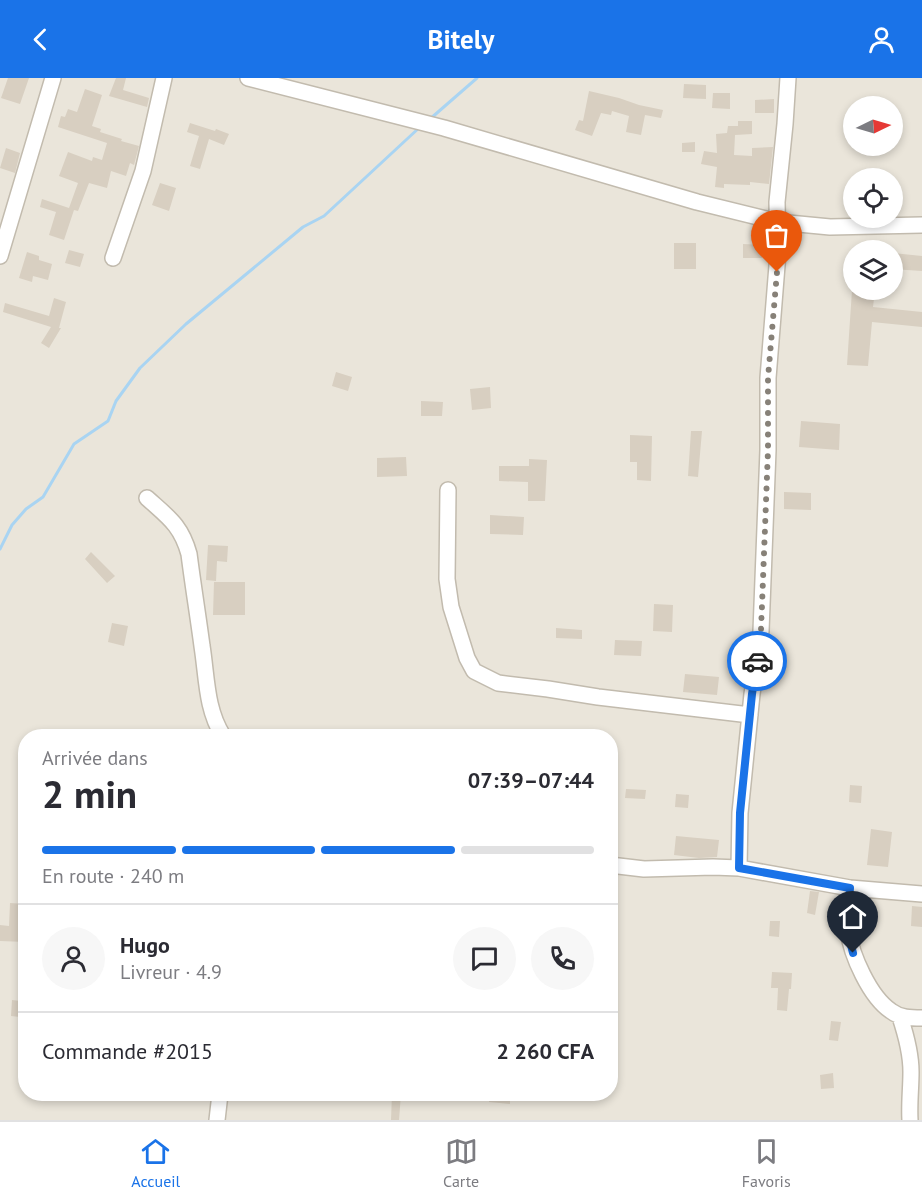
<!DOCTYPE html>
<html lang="fr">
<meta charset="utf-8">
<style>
body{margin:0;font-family:"PT Sans",sans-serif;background:#f7f7f7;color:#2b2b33;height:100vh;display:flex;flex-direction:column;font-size:22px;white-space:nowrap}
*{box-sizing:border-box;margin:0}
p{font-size:20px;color:#7c7c81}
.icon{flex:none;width:33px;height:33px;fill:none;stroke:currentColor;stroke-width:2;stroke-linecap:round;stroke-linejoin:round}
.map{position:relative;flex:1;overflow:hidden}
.sheet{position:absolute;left:18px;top:651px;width:600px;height:372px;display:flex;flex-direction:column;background:#fff;border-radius:24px;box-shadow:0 3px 9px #0003}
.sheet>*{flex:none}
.needle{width:39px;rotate:85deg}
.controls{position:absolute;left:843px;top:18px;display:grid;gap:12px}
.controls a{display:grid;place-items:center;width:60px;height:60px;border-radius:50%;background:#fff;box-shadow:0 3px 9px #0003;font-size:30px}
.pin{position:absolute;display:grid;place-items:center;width:51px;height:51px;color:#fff;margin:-62px -26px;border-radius:50% 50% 50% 0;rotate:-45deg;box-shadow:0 0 6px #0007}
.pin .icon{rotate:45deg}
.courier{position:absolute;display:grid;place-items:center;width:60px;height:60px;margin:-30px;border:4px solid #1a73e8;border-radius:50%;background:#fff;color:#222;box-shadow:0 2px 8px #0007}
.overview em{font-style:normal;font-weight:800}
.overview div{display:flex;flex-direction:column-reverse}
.overview{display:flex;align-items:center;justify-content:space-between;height:102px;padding:0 24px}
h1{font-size:39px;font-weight:800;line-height:45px}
.bar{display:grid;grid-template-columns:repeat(4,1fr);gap:9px 6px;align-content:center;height:72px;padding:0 24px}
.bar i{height:8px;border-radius:4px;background:#e1e1e2}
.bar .on{background:#1a73e8}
.bar p{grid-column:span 4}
.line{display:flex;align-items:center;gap:15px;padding:0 24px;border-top:2px solid #e1e1e2}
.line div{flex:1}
.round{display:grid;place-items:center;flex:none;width:63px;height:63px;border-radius:32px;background:#f7f7f7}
header{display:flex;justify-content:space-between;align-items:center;height:78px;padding:0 24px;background:#1a73e8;color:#fff;font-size:27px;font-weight:800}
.tab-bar{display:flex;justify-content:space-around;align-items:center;height:84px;border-top:2px solid #e1e1e2;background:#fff;font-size:16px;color:#7c7c81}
.tab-bar a{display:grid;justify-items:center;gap:3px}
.tab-bar .on{color:#1a73e8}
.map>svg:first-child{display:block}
.residential{fill:#eae5da;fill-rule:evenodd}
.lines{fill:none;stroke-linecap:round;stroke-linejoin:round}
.stream{stroke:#a9d4f2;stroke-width:3}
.building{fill:#d8cfc1}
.minor-casing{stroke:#c2bbae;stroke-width:18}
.minor{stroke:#fff;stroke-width:15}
.done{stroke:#878178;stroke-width:6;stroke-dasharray:0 10.8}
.route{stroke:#1a73e8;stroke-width:8}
</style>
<header><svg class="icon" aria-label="back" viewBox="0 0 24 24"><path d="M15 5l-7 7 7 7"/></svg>Bitely<svg class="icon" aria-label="person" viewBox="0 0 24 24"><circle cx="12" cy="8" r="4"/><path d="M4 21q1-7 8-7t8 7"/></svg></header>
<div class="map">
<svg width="922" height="1042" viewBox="0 0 922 1042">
<rect width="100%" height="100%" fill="#f6f3ec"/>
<path class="residential" d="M 0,0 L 922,0 L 922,1042 L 0,1042 ZM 854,28 L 892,28 L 892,68 L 854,68 ZM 854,100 L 892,100 L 892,140 L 854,140 ZM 854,172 L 892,172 L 892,212 L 854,212 ZM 26,658 L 610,658 L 610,1016 L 26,1016 Z"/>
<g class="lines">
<path class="stream" d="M 430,41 L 477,0
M 0,471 L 12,447 L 26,431 L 43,419 L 74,366 L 108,343 L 116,323 L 140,290 L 186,246 L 303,149 L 324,138 L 420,49"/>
</g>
<path class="building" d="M 8,0 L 29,0 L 20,26 L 1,20 Z
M 116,0 L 126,0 L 123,12 L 149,20 L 147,29 L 109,18 Z
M 684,6 L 706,7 L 706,21 L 683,20 Z
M 85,11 L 102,17 L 92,48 L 101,51 L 100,54 L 122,61 L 121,63 L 139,68 L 134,87 L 130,85 L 126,98 L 111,93 L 107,110 L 89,105 L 78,133 L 74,132 L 64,162 L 49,157 L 56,134 L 40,129 L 42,121 L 69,130 L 78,105 L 59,98 L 68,74 L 92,83 L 93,79 L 102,82 L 107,65 L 58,49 L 61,38 L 65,39 L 68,31 L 77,34 Z
M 589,13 L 619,20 L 639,27 L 663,32 L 661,40 L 645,37 L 641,57 L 626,54 L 629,38 L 612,33 L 611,37 L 601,35 L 592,58 L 575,52 L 579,42 L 583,43 Z
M 713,15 L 730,15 L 730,31 L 712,30 Z
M 774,21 L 774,35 L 755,35 L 755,22 Z
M 738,43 L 752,43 L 752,56 L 735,57 L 734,77 L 752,78 L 752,70 L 773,69 L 769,106 L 750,104 L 750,107 L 724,106 L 724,110 L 715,109 L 717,89 L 701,86 L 704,73 L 717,75 L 716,56 L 727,55 L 728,48 L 738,48 Z
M 190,45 L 215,53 L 216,51 L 229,56 L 224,67 L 209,61 L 200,91 L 190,88 L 199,58 L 187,54 Z
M 695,64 L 695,74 L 682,74 L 682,65 Z
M 6,70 L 20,75 L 15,95 L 0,90 Z
M 160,105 L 176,110 L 169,133 L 152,127 Z
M 674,165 L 696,165 L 696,191 L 674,191 Z
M 743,166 L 763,167 L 762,180 L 743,180 Z
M 69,172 L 84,176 L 80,189 L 65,185 Z
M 27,174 L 39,178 L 39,182 L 52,186 L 48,202 L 33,198 L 32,204 L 19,200 Z
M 893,175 L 922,178 L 922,193 L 892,191 Z
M 852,212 L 875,212 L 873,229 L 922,234 L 922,249 L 872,244 L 868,288 L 847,287 Z
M 54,220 L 66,224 L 59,250 L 61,250 L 49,270 L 41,265 L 51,249 L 3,234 L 5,225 L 49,238 Z
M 336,294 L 352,299 L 348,313 L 332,308 Z
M 490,309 L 491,330 L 472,332 L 470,311 Z
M 421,323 L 443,324 L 442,338 L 421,338 Z
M 801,343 L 840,346 L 839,372 L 799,369 Z
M 691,353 L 702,353 L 698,399 L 688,398 Z
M 630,357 L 652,358 L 651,403 L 637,402 L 637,384 L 630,384 Z
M 406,379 L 407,398 L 377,399 L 377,380 Z
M 529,381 L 547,382 L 545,423 L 528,423 L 528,404 L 499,403 L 499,388 L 529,388 Z
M 784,414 L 811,415 L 811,432 L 784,431 Z
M 490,437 L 524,439 L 523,457 L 490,456 Z
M 208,467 L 228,468 L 227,484 L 217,483 L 216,503 L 206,502 Z
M 91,474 L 115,498 L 107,505 L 85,481 Z
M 214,504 L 245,504 L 245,537 L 213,537 Z
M 654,526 L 673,527 L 672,554 L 653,553 Z
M 112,545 L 128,548 L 124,568 L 108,564 Z
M 556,550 L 582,552 L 582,561 L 556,560 Z
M 615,562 L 642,563 L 641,578 L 614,577 Z
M 685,596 L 719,599 L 717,617 L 683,614 Z
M 850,707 L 862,708 L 861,725 L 849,724 Z
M 626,711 L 646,712 L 645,721 L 625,720 Z
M 676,716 L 689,717 L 688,730 L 675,729 Z
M 871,751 L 892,754 L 888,789 L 867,787 Z
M 676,758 L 719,762 L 717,779 L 699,780 L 674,777 Z
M 810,813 L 819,814 L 815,837 L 807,835 Z
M 10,825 L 26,826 L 26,864 L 0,863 L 0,847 L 9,848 Z
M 912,828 L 922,829 L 922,849 L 911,848 Z
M 770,843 L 780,843 L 779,859 L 769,858 Z
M 772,894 L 792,895 L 791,911 L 789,911 L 787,933 L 777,932 L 778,910 L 771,910 Z
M 12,922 L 21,923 L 20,939 L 11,938 Z
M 831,943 L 841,944 L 838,963 L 829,962 Z
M 833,995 L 834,1010 L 821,1011 L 820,997 Z
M 392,1016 L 401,1016 L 399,1042 L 391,1042 Z
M 489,1016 L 510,1016 L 510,1026 L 489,1024 Z"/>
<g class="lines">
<g class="minor-casing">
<path id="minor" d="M 248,0 L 444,50 L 697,124 L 778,144 L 830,149 L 922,147
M 0,178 L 53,0
M 113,180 L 143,93 L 164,0
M 448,412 L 447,501 L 451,529 L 467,580 L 474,593 L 498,605 L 548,611 L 598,619 L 750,637
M 147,420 C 168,439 181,447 189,476 C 193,507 198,538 202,568 C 207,600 206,631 223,658
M 610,787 L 644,791 L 713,789 L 739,790 L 850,810 L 922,816
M 739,790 L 740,735 L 752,616 L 761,553 L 768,372 L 768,300 L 778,175 L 777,124 L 785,46 L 788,0
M 850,810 C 849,824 846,838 848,852 C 851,877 870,919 891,933 C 900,940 911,940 922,940
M 900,939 C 906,957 911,975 911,994 C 911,1010 909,1026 910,1042
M 217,1042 L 220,1016"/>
</g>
<use href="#minor" class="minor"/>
</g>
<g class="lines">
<path class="done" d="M 757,583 L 761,553 L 768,372 L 768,300 L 777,194"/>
<path class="route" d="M 757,583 L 752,616 L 740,735 L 739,790 L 850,810 C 848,835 846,850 853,875"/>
</g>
</svg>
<div class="controls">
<a><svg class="needle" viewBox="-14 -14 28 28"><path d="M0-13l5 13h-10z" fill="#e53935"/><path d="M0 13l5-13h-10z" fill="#7c7c81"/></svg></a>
<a><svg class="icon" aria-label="locate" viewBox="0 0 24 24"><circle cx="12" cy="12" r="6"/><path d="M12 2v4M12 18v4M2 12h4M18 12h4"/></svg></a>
<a><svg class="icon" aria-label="layers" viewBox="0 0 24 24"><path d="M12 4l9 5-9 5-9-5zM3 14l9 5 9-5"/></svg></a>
</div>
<div class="pin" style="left:777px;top:194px;background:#ea580c"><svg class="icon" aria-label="bag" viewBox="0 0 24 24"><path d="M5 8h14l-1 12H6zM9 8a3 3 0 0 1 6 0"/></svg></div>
<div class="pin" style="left:853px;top:875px;background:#1f2937"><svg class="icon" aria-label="home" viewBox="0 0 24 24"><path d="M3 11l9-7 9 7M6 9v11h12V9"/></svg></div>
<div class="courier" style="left:757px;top:583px"><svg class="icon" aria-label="car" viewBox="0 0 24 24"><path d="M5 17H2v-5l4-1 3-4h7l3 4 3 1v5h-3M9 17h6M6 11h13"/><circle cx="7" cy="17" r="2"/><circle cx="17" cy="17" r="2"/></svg></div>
<section class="sheet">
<div class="overview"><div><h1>2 min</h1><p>Arrivée dans</p></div><em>07:39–07:44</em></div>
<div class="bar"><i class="on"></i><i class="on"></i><i class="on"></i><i></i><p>En route · 240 m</p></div>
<div class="line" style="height:108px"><a class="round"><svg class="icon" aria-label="person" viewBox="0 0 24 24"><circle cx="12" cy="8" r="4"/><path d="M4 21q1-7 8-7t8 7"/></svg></a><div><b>Hugo</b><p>Livreur · 4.9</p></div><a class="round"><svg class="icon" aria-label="chat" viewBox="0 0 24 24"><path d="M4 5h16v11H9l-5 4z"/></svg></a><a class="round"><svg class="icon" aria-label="phone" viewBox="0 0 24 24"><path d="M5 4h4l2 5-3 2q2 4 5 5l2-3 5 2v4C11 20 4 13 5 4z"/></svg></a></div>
<div class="line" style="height:78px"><div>Commande #2015</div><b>2 260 CFA</b></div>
</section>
</div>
<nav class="tab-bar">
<a class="on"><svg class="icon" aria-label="home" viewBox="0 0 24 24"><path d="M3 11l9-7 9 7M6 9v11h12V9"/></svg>Accueil</a>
<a><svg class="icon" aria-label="map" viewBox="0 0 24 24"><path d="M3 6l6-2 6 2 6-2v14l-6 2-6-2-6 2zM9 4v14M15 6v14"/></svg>Carte</a>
<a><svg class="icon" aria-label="saved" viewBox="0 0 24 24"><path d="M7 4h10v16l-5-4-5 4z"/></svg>Favoris</a>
</nav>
